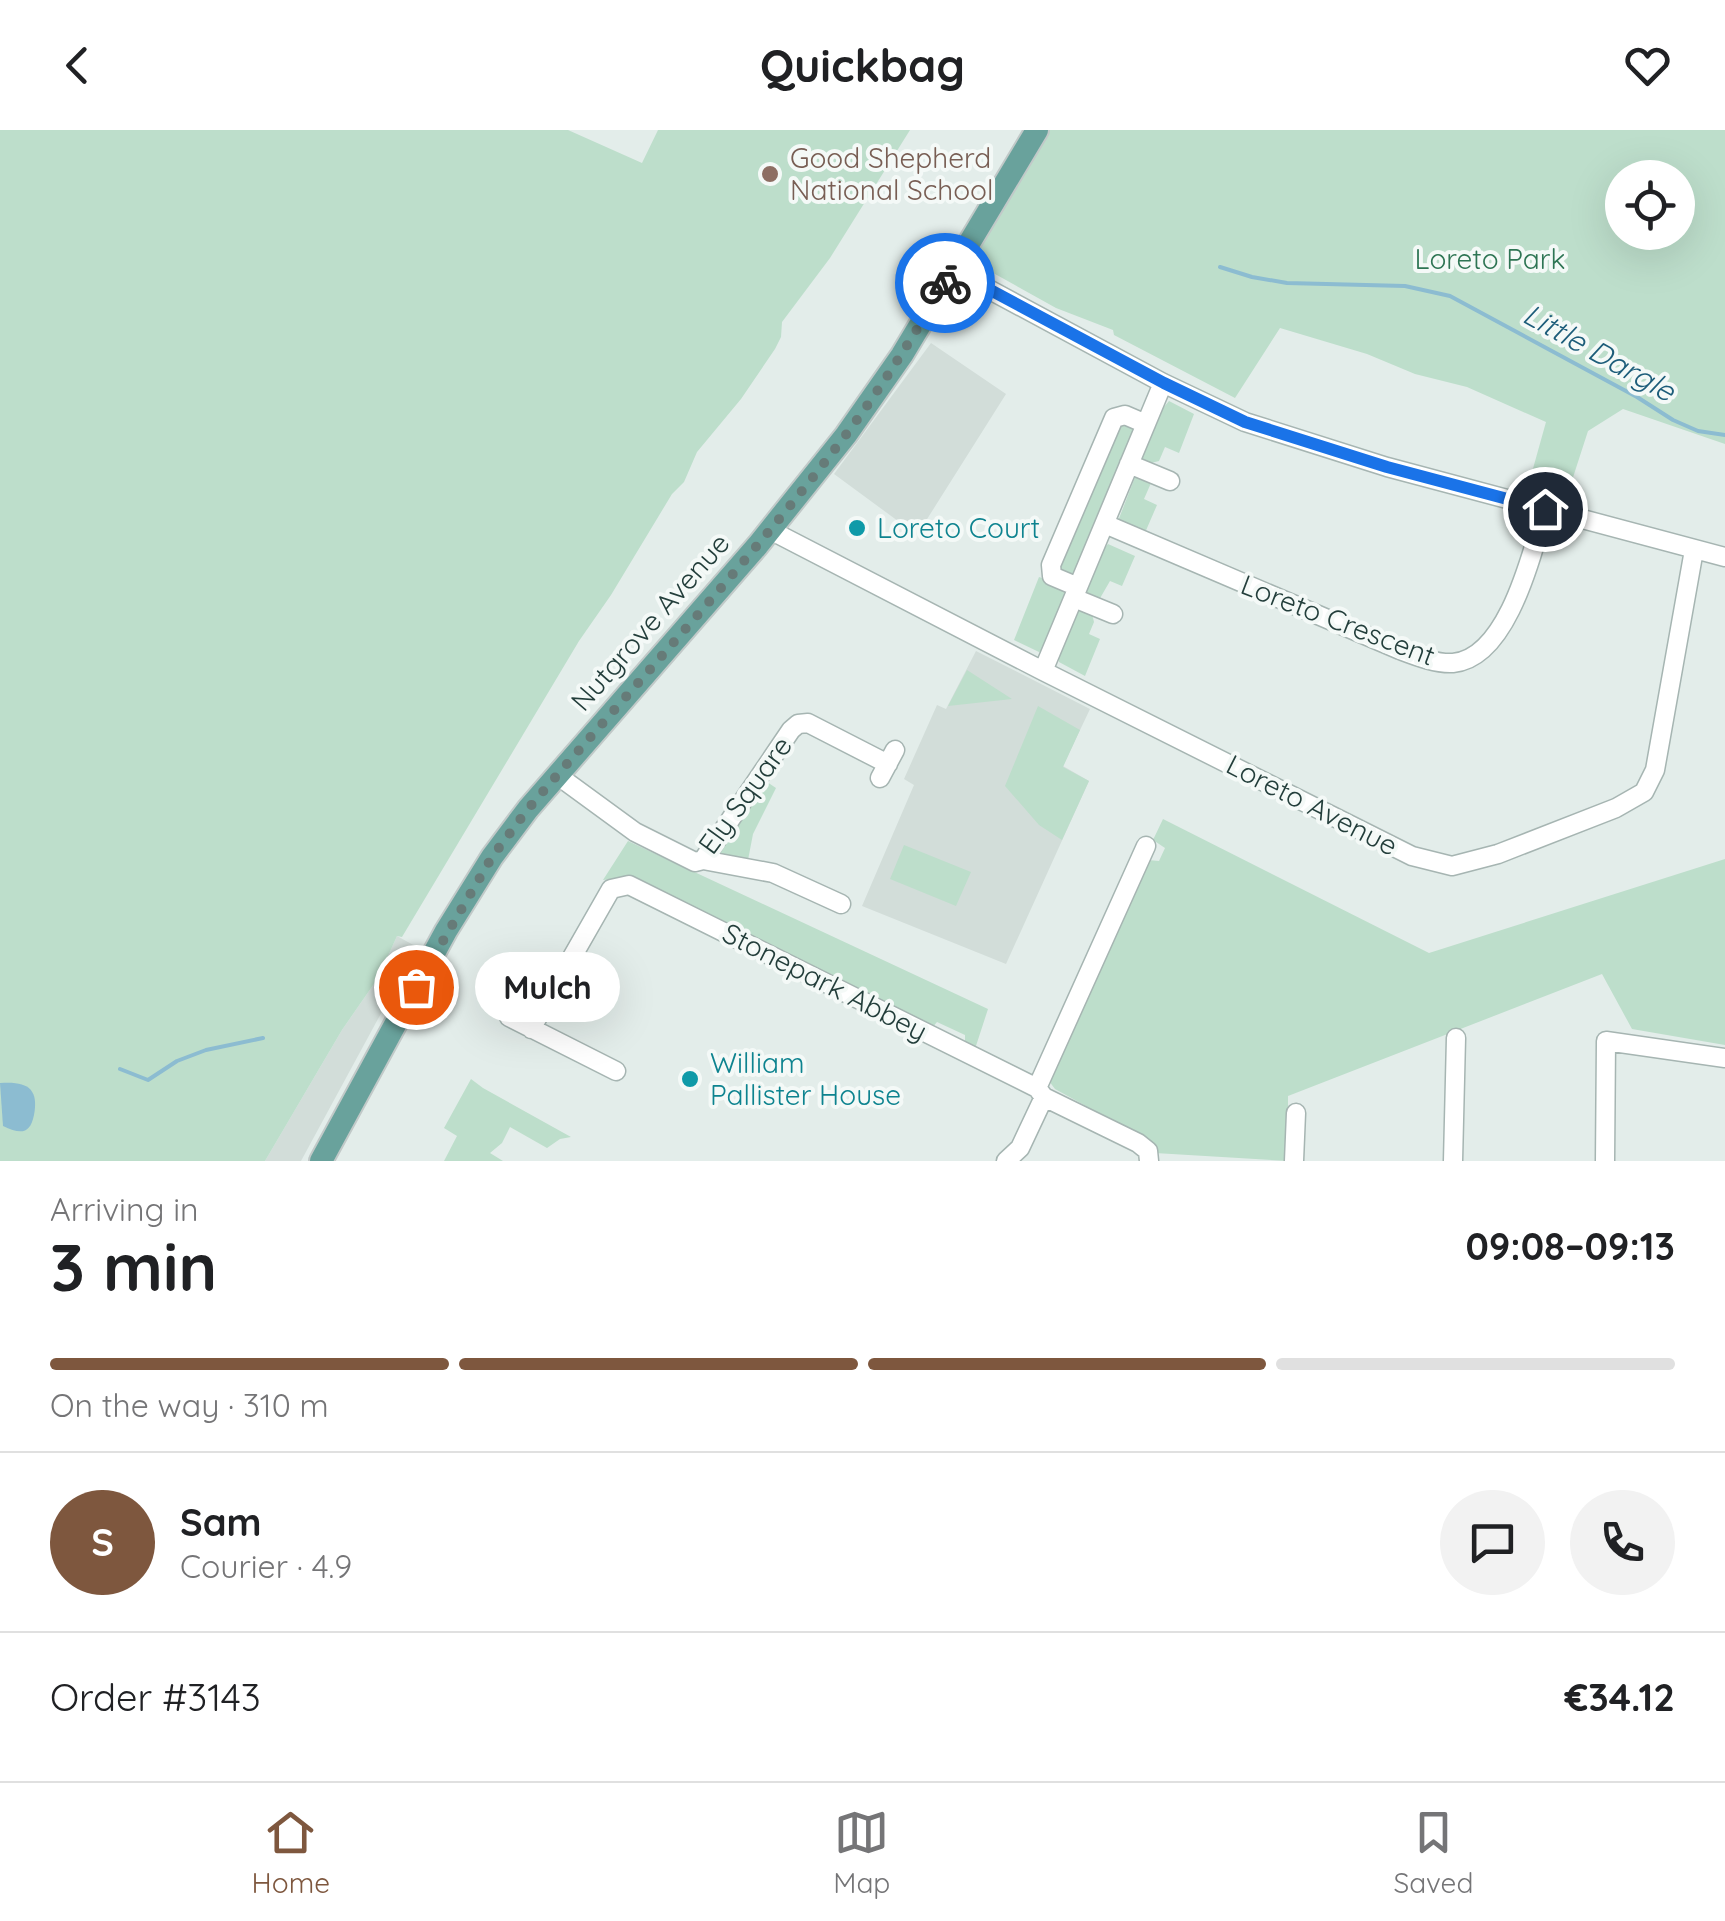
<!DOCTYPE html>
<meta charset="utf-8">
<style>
body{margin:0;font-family:Quicksand,sans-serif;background:#f2f2f2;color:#202124;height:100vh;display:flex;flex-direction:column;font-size:38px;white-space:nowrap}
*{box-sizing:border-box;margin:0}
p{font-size:32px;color:#757577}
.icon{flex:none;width:55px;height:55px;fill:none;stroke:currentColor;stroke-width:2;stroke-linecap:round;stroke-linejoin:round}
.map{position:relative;height:1031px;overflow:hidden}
.drawer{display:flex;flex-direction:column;background:#fff;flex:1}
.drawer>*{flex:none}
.buttons{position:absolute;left:1605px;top:30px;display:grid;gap:20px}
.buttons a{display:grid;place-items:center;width:90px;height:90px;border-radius:50%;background:#fff;box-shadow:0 10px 40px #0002;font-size:50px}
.pin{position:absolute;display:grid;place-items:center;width:85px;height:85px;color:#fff;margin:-42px;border:5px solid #fff;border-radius:50%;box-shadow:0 2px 10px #0007}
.courier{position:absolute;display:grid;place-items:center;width:100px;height:100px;margin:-50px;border:8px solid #1a73e8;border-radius:50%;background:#fff;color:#222;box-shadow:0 2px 12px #0007}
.bubble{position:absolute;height:70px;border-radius:35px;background:#fff;box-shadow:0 10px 40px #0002;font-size:32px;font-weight:800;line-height:70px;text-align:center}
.summary em{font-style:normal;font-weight:800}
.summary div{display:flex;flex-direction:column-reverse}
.summary{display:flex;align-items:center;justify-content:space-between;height:170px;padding:0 50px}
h1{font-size:65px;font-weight:800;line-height:75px}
.bar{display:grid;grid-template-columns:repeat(4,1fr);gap:15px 10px;align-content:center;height:120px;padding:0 50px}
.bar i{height:12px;border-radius:8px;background:#e0e0e0}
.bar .active{background:#7e573e}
.bar p{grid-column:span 4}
.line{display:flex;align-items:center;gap:25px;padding:0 50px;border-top:2px solid #e0e0e0}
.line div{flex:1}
.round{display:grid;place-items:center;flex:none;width:105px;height:105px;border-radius:52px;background:#f2f2f2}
header{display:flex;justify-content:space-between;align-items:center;height:130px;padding:0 50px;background:#fff;font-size:45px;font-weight:800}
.tab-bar{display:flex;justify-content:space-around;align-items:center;height:140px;border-top:2px solid #e0e0e0;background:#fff;font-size:28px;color:#757577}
.tab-bar a{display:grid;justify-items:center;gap:5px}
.tab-bar .active{color:#7e573e}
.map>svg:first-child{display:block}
.built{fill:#d2ddd9}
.green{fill:#bddecb;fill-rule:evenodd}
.water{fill:#8cbcd1}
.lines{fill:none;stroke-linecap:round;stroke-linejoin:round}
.stream{stroke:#8cbcd1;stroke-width:4}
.minor-casing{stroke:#a6b5b2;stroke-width:21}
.major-casing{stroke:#c1c9c8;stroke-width:26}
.minor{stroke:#fff;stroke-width:18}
.major{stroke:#69a29c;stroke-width:22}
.done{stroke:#667b78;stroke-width:10;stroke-dasharray:0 18}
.route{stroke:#1a73e8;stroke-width:12}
.education-dot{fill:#8d6e63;stroke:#f4f9f7;stroke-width:4}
.culture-dot{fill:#0f9aa8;stroke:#f4f9f7;stroke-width:4}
.labels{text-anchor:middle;stroke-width:8;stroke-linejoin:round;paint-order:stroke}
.education-label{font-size:28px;fill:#785e54;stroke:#f4f9f7;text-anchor:start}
.park-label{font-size:28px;fill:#2e7554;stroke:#f4f9f7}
.culture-label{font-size:28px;fill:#0d838f;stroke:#f4f9f7;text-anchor:start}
.street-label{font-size:28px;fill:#233e3b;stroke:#f4f9f7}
.water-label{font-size:30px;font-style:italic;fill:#1d5d7a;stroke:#f4f9f7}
</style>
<header><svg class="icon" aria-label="back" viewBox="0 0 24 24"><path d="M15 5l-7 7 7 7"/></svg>Quickbag<svg class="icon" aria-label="heart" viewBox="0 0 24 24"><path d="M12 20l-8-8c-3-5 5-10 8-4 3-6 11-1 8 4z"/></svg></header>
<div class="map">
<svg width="1725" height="1031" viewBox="0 0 1725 1031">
<rect width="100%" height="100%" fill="#e3edea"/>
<path class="built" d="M 931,213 L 1006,264 L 917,405 L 834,344 Z
M 976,521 L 1090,579 L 1063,636 L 1089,651 L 1006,834 L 862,776 L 914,655 L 904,649 L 937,575 L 946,579 Z
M 397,806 L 417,817 L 301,1031 L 265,1031 L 342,900 L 378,848 Z"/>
<path class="green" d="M 0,0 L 568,0 L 642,33 L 658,0 L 910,0 L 830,128 L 782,192 L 781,207 L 775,219 L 741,269 L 697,322 L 684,352 L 672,364 L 611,465 L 579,511 L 402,807 L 397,806 L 378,848 L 342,900 L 265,1031 L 0,1031 Z
M 1046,0 L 1725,0 L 1725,314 L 1623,279 L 1588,301 L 1566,369 L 1527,360 L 1546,292 L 1467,257 L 1415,244 L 1367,224 L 1280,198 L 1235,268 L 1114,205 L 1113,200 L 1056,178 L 986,139 L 979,143 L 965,138 ZM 1622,48 L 1678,48 L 1678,102 L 1622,102 Z
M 1169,271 L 1194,284 L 1179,323 L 1165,317 L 1159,331 L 1151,333 L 1143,330 C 1141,309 1156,286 1169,271 Z
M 1128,292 L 1136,302 L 1077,442 L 1068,445 L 1058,440 L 1116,295 Z
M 1137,342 L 1148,347 L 1151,353 L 1144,369 L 1157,375 L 1144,405 L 1118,391 Z
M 1108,414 L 1135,426 L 1122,456 L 1110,451 L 1099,470 L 1089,468 L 1085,461 L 1100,423 Z
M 1039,447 L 1062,455 L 1070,465 L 1046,519 L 1039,522 L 1014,510 Z
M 1077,477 L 1092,484 L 1094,492 L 1089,504 L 1100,509 L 1085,546 L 1059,532 L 1058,523 Z
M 967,540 L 1012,569 L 948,576 Z
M 1038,576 L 1080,600 L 1063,637 L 1089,651 L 1062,710 L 1039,695 L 1005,656 Z
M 764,650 L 776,658 L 753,704 L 748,730 L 725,728 L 719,720 Z
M 1163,689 L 1429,823 L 1725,729 L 1725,915 L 1632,899 L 1602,844 L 1288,966 L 1288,1031 L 1155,1023 L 1135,1003 L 1055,959 L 1049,951 L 1148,730 L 1159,731 L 1165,718 L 1153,710 Z
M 628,711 L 988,879 L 974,922 L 965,913 L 965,905 L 937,892 L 932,898 L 928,897 L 647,753 L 631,747 L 603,750 Z
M 904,715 L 971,742 L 956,776 L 890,749 Z
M 471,949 L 483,958 L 571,1007 L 560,1009 L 547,1018 L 510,997 L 502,1013 L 490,1023 L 503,1031 L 444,1031 L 457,1006 L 444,998 Z"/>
<path class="water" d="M 0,953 C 27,951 39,958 34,985 C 30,1005 20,1004 3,996 Z"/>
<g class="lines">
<path class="stream" d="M 1220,137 L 1252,147 L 1287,153 L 1405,156 L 1450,166 L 1637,267 L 1673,290 L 1698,301 L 1725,305
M 120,939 L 148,950 L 177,931 L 206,920 L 263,908"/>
<g class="minor-casing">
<path id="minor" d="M 953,140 L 1163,253 L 1245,292 L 1387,337 L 1725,427
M 1129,334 L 1170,351
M 1105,394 L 1400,520 C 1416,526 1436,534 1453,533 C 1508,528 1532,423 1545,379
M 770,400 L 1043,541 L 1412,726 L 1452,736 L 1498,724 L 1616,678 L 1644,662 L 1655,640 L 1694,420
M 1078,457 L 1052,446 L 1051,435 L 1114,288 L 1125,285 L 1146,294
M 1074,468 L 1113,484
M 1043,541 L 1163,253
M 557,645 L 635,702 L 695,732 L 703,730 L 791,600 L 798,594 L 808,593 L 888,634
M 880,648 L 895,620
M 703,730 L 773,743 L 841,774
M 509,887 L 616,941
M 531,899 L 611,759 L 629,755 L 1037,958 L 1044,967 L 1138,1013 L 1148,1021 L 1149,1031
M 1037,958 L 1146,716
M 1006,1031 L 1020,1018 L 1044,967
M 1294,1031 L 1296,983
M 1453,1031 L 1456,908
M 1605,1031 L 1606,911 L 1725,928"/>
</g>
<g class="major-casing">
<path id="major" d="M 321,1031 L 446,801 L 492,727 L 528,679 L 758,415 L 846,305 L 902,225 L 1037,0"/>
</g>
<use href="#minor" class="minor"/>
<use href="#major" class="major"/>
</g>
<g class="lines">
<path class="done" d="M 416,857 L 492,727 L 528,679 C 634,555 746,436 845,306 C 882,257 914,205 945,153"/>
<path class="route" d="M 945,153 L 953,140 L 1164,253 L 1245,292 L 1387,337 L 1545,379"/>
</g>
<circle class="education-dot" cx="770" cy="44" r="10"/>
<g class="culture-dot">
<circle cx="857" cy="398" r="10"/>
<circle cx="690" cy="949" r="10"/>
</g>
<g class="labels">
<g class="education-label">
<text x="790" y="38">Good Shepherd<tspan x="790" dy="32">National School</tspan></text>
</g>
<g class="park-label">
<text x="1490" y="139">Loreto Park</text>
</g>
<g class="culture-label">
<text x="877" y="408">Loreto Court</text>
<text x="710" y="943">William<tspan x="710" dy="32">Pallister House</tspan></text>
</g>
<g class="street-label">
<text transform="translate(1338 490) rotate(21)" y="10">Loreto Crescent</text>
<text transform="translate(650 492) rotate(-49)" y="10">Nutgrove Avenue</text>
<text transform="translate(745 665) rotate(-54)" y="10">Ely Square</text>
<text transform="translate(1312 675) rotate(27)" y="10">Loreto Avenue</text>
<text transform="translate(825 852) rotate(27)" y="10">Stonepark Abbey</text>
</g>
<g class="water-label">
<text transform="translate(1599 223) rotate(29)" y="10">Little Dargle</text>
</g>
</g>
</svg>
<div class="buttons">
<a><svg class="icon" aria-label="locate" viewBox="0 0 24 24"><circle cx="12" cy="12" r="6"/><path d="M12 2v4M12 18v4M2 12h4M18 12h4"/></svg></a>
</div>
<div class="pin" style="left:416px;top:857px;background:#ea580c"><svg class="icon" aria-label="bag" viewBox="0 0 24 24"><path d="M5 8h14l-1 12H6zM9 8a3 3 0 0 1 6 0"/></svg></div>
<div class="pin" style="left:1545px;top:379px;background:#1f2937"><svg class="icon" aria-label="home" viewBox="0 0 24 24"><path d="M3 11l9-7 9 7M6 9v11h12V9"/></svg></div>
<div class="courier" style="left:945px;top:153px"><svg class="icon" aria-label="bike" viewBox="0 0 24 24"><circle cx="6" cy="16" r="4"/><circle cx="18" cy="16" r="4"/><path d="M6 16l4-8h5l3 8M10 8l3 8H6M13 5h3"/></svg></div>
<div class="bubble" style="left:475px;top:822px;width:145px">Mulch</div>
</div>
<section class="drawer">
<div class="summary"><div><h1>3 min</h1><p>Arriving in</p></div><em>09:08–09:13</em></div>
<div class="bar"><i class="active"></i><i class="active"></i><i class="active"></i><i></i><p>On the way · 310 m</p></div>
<div class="line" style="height:180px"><b class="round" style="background:#7e573e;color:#fff">S</b><div><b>Sam</b><p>Courier · 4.9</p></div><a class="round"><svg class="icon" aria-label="chat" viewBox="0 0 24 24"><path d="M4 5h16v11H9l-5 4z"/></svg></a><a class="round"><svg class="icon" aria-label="phone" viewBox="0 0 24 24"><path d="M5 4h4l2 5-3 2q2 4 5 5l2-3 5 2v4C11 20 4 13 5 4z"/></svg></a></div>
<div class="line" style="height:130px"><div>Order #3143</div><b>€34.12</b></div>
</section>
<nav class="tab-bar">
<a class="active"><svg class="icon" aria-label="home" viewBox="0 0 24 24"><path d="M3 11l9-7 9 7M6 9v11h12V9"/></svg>Home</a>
<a><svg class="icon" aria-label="map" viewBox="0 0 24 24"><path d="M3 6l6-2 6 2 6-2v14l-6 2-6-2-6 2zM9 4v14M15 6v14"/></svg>Map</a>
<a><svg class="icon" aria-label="saved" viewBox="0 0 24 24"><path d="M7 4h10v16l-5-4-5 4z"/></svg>Saved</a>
</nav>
